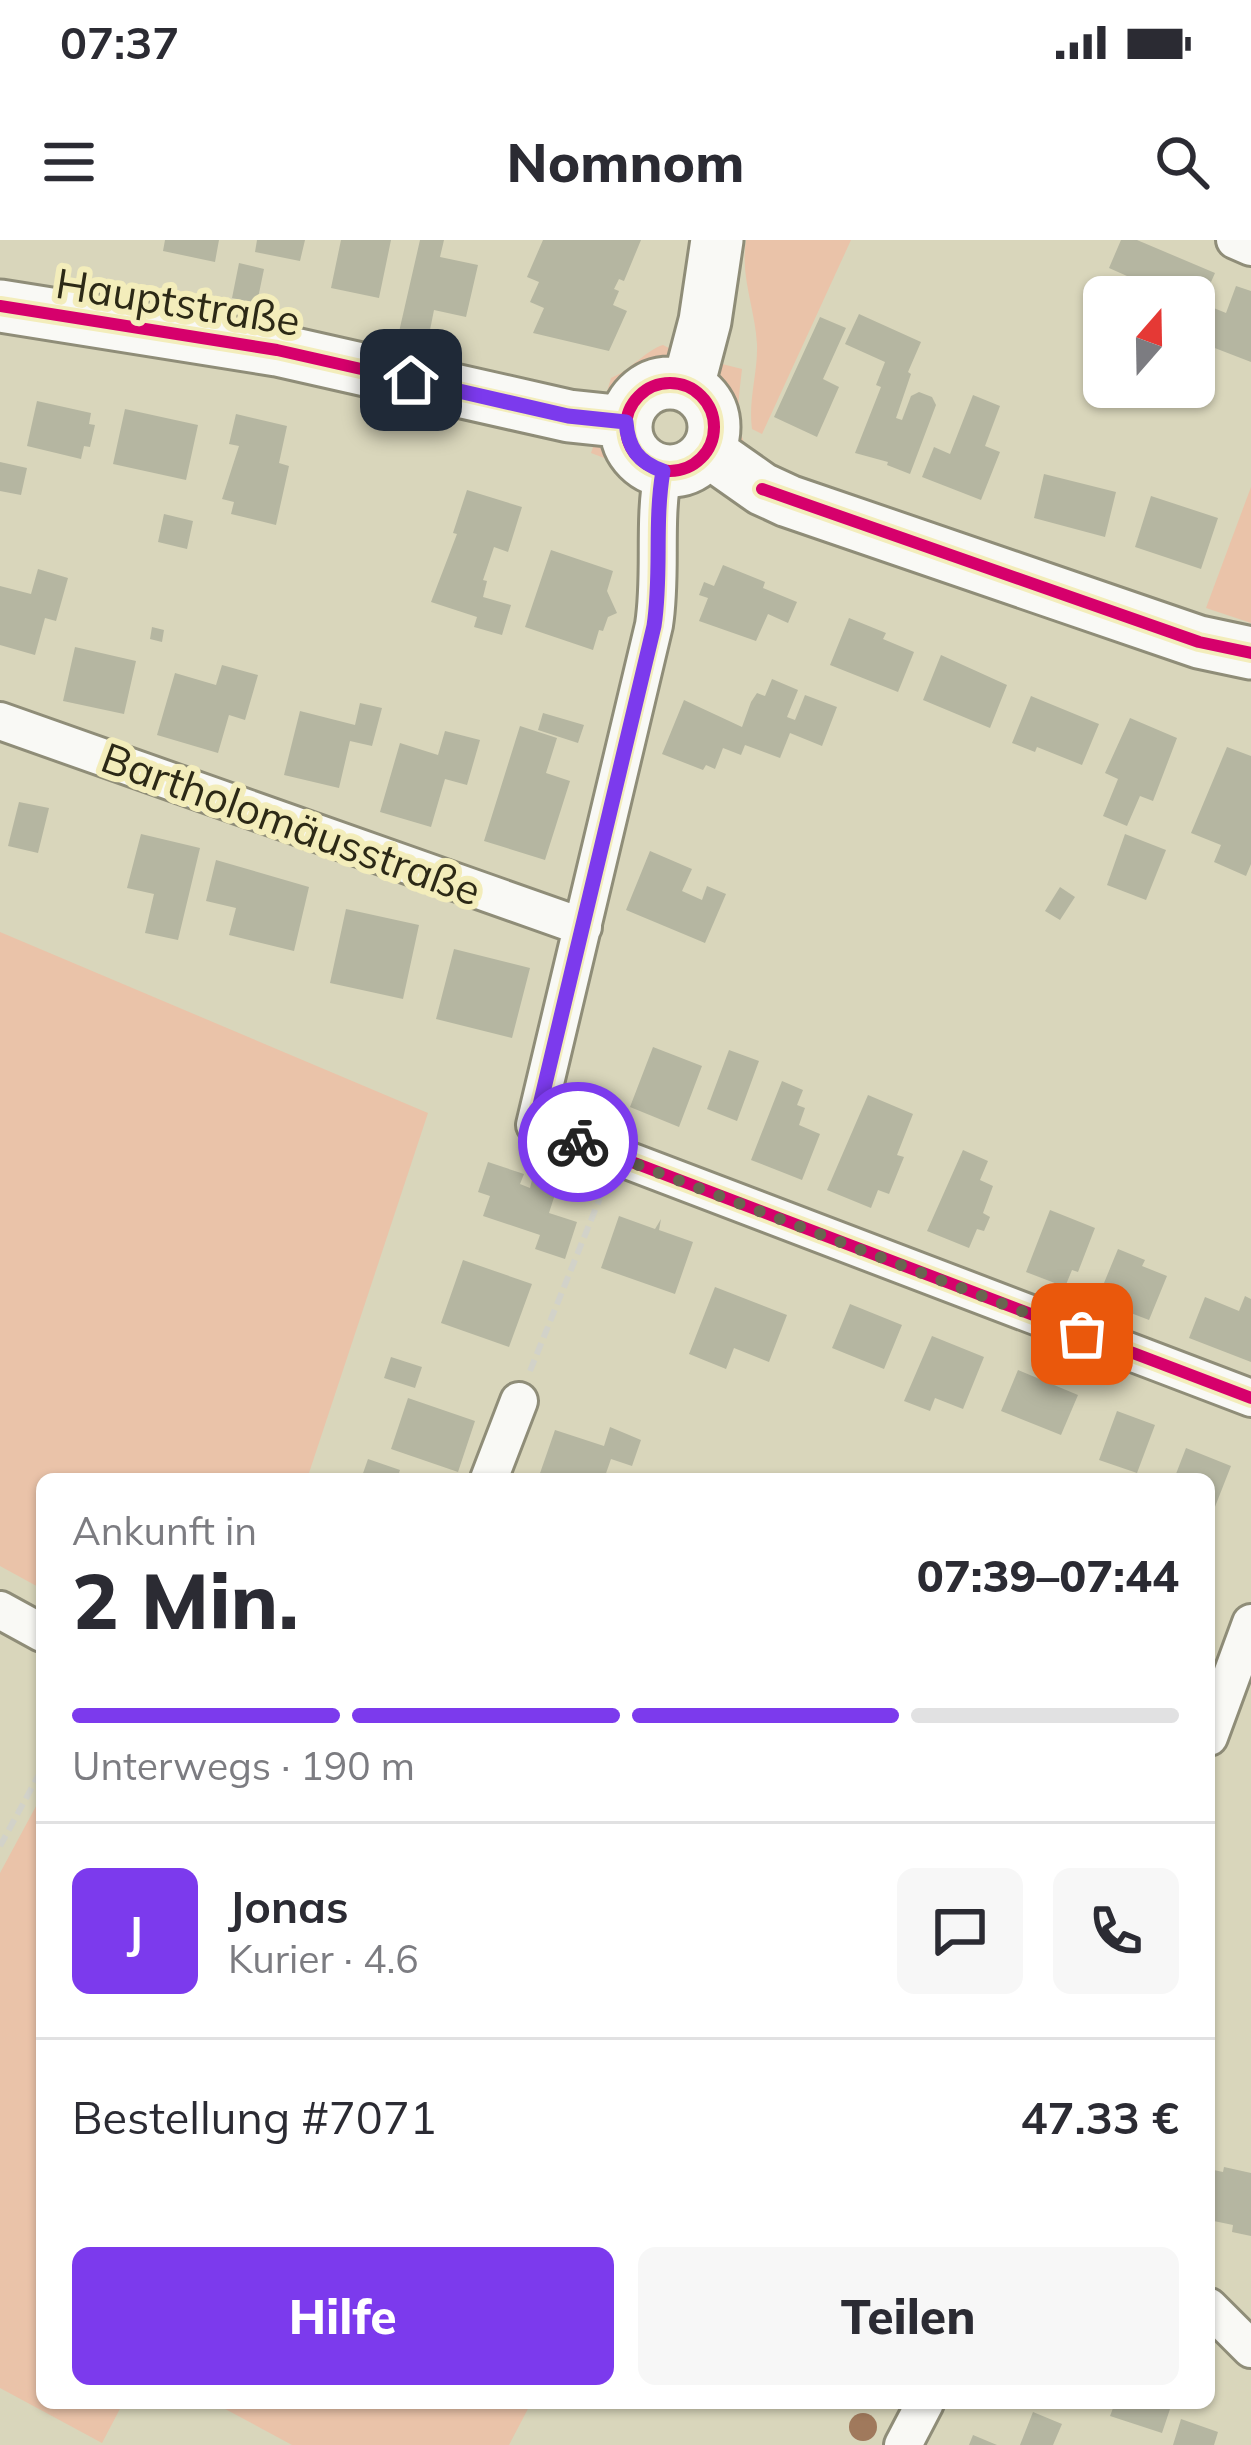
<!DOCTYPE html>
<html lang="de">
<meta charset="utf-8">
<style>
body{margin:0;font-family:Mulish,sans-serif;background:#f7f7f7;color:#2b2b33;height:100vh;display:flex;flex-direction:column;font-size:45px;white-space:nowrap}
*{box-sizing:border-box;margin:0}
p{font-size:39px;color:#7c7c81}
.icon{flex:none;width:66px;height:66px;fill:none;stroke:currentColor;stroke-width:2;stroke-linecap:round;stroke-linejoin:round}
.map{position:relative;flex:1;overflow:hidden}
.details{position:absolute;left:36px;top:1233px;width:1179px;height:936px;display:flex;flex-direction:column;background:#fff;border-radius:18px;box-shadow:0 3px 9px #0004}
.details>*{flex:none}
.needle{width:78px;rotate:20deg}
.controls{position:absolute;left:1083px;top:36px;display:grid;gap:24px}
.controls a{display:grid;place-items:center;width:132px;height:132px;border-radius:18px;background:#fff;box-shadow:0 3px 9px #0004;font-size:60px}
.pin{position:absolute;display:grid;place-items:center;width:102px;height:102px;color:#fff;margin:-51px;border-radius:24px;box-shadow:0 6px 18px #0006}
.courier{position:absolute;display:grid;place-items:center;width:120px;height:120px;margin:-60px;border:9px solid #7c3aed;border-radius:50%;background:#fff;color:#222;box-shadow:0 3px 15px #0007}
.headline em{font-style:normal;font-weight:800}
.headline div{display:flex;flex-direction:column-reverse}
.headline{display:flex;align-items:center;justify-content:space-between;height:204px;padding:0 36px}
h1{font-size:78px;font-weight:800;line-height:90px}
.bar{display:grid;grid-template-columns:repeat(4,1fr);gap:18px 12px;align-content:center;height:144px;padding:0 36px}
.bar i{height:15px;border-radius:9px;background:#e1e1e2}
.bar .on{background:#7c3aed}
.bar p{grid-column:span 4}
.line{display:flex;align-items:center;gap:30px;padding:0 36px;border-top:3px solid #e1e1e2}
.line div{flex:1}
.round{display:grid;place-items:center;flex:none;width:126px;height:126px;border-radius:18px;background:#f7f7f7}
.action{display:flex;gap:24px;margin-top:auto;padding:24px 36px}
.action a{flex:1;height:138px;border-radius:18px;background:#7c3aed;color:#fff;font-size:48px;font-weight:800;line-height:138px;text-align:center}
.action a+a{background:#f7f7f7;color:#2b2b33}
.status{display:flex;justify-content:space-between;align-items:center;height:84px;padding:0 60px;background:#fff;direction:ltr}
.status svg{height:33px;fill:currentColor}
header{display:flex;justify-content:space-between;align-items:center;height:156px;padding:0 36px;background:#fff;font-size:54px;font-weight:800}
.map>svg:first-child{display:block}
.green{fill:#eac3a9}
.building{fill:#b5b6a1}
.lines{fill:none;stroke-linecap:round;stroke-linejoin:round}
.street-casing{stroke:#8f8d78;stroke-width:42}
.secondary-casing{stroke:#8f8d78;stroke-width:57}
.path{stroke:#d2d2c9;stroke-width:6;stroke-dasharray:12 6;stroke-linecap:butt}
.street{stroke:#f9f9f5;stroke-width:36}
.secondary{stroke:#f9f9f5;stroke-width:51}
.cycleway-casing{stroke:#f3edbb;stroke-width:20}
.cycleway{stroke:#d6006c;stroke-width:12}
.tree{fill:#a0795c}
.done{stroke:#696650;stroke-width:12;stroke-dasharray:0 21.6}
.route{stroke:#7c3aed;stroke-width:15}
.labels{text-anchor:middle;stroke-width:12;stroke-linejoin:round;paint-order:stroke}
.street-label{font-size:42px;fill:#2c2916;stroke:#f3edbb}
</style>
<div class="status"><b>07:37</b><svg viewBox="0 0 49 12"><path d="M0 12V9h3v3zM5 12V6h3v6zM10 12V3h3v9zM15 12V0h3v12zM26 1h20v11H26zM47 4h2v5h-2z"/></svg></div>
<header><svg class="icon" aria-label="menu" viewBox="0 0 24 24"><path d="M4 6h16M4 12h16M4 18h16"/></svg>Nomnom<svg class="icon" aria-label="search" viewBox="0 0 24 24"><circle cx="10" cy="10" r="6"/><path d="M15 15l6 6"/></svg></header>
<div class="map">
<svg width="1251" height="2205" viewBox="0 0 1251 2205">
<rect width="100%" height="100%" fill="#d9d6bb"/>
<path class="green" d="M 746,0 L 851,0 L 762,194 L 752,189 C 748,159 758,133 757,104 C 755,68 740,37 746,0 Z
M 663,105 L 673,110 C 663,128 627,154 606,155 L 611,138 C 631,130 646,110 663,105 Z
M 722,124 L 742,129 C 739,157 734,181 746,207 L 737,205 L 729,192 L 718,133 Z
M 594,204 L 616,212 L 640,231 L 639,245 L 607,219 L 591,213 Z
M 1251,247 L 1251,383 L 1206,368 Z
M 0,692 L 428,873 L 307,1239 L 42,1239 L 42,1349 L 0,1326 Z
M 42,1555 L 42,2163 L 123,2163 L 102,2203 L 0,2148 L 0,1633 Z
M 214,2163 L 531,2163 L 509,2205 L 292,2205 Z"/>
<path class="building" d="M 165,0 L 219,0 L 215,22 L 163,11 Z
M 257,0 L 305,0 L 300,21 L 255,12 Z
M 341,0 L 391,0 L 379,58 L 331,48 Z
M 420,0 L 444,0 L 440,17 L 478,25 L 466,77 L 434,70 L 428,100 L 399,92 Z
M 543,0 L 641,0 L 624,41 L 619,39 L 614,49 L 619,51 L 613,65 L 627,71 L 609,111 L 533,93 L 544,68 L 530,62 L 539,42 L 527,37 Z
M 1121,0 L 1137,0 L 1215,33 L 1203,60 L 1192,55 L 1118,57 L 1127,36 L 1109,28 Z
M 239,23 L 264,29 L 257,63 L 232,58 Z
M 1236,46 L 1251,51 L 1251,122 L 1194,100 L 1204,64 L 1226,73 Z
M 859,74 L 921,102 L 908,132 L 911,134 L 896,178 L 902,180 L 911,156 L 919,152 L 932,157 L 936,165 L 910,234 L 887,225 L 888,222 L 855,213 L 881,147 L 876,145 L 885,122 L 845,104 Z
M 820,77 L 846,88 L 823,139 L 839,147 L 817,197 L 774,177 Z
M 973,155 L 1000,166 L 985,206 L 1000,212 L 981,260 L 922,237 L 934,207 L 950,214 Z
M 37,161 L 91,173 L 89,184 L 95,185 L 90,207 L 84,206 L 81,219 L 27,206 Z
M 125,169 L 198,185 L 186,240 L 113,224 Z
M 236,174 L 287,186 L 279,223 L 289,226 L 276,285 L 231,274 L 234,262 L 222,259 L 239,206 L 229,204 Z
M 0,222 L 27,228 L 21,255 L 0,251 Z
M 1044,234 L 1116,252 L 1105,297 L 1034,278 Z
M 467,250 L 522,267 L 508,312 L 494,307 L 483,340 L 487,341 L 483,357 L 511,365 L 502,395 L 474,387 L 477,377 L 431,362 L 457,294 L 453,293 Z
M 1151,256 L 1218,278 L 1201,329 L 1135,307 Z
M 164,274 L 193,281 L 187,309 L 158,302 Z
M 551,310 L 613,331 L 607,351 L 617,373 L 608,377 L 603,391 L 599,390 L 593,410 L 525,387 Z
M 723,325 L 765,342 L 763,348 L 797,362 L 788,383 L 768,374 L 756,401 L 699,381 L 708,358 L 699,355 L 704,342 L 714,346 Z
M 38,329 L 68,338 L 56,381 L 45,378 L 35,415 L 0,405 L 0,346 L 31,354 Z
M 849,378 L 886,393 L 883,399 L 914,412 L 898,452 L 830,425 Z
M 152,387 L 164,390 L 162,402 L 150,399 Z
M 75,407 L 136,421 L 124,474 L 63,461 Z
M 941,415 L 1007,445 L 990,488 L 923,460 Z
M 222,425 L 258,435 L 245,480 L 229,475 L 218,513 L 157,495 L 175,433 L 216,445 Z
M 772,439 L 798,450 L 787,477 L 795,480 L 805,455 L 837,467 L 822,506 L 790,493 L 780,518 L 745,505 L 741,515 L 723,508 L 715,529 L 706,525 L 703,530 L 662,514 L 684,460 L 742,487 L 751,462 L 757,453 L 765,456 Z
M 1031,456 L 1099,484 L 1082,525 L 1037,507 L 1035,512 L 1012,503 Z
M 360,463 L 382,468 L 372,506 L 350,501 L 339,548 L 284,535 L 300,471 L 355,485 Z
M 543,473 L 584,485 L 578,503 L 538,490 Z
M 1130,478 L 1177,498 L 1153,561 L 1140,556 L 1127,586 L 1103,576 L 1118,539 L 1105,533 Z
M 520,486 L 557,498 L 546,533 L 570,541 L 545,620 L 484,601 Z
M 445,491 L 480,500 L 467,545 L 445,539 L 431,587 L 380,572 L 400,503 L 438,515 Z
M 1227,507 L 1251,516 L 1251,624 L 1246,636 L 1214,622 L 1221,605 L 1191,593 Z
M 19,562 L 49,568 L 38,613 L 8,606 Z
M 141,594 L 200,608 L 178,700 L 145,693 L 154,654 L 127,648 Z
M 1125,594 L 1166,610 L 1146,660 L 1107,645 Z
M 650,611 L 692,629 L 682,651 L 702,660 L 707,646 L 726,654 L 705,703 L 626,670 Z
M 216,620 L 309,647 L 294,711 L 229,695 L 236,668 L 206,661 Z
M 1060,647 L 1075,657 L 1060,680 L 1045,671 Z
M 346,669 L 419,685 L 403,759 L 330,743 Z
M 454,709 L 530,728 L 512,798 L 436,779 Z
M 653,807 L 702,826 L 679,887 L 630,867 Z
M 729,810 L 759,821 L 737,881 L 707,869 Z
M 782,841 L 803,850 L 797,865 L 805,868 L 799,885 L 820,894 L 802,940 L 751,920 Z
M 868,855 L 913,874 L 897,915 L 904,917 L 889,954 L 878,950 L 871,968 L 827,950 Z
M 963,910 L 988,921 L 980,940 L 993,946 L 983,973 L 990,977 L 984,991 L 977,989 L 969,1008 L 927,991 Z
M 488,922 L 524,934 L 520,944 L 530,948 L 532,940 L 557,948 L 549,973 L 577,982 L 565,1019 L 535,1009 L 540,995 L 483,976 L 490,956 L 478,952 Z
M 1050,970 L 1095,988 L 1078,1032 L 1072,1030 L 1065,1047 L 1026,1032 Z
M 619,976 L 655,989 L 661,979 L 659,990 L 693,1002 L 675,1054 L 601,1028 Z
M 1118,1009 L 1145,1020 L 1142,1026 L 1167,1036 L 1149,1080 L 1097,1060 Z
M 463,1020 L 532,1044 L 509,1107 L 441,1083 Z
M 715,1047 L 787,1075 L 769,1122 L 734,1108 L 726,1129 L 689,1114 Z
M 1245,1056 L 1251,1059 L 1251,1122 L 1189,1098 L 1205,1057 L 1239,1071 Z
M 850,1064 L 902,1085 L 884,1129 L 832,1108 Z
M 932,1096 L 984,1117 L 963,1169 L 935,1158 L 930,1171 L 904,1161 Z
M 391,1117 L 422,1127 L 415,1148 L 384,1138 Z
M 1018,1130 L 1078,1155 L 1061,1195 L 1001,1171 Z
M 408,1158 L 475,1181 L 458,1232 L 391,1209 Z
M 1117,1171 L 1155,1185 L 1137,1233 L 1099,1220 Z
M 610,1187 L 641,1200 L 632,1226 L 611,1219 L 604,1239 L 538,1239 L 555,1190 L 604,1206 Z
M 1186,1208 L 1231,1226 L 1209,1282 L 1209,1239 L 1174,1239 Z
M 368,1219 L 400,1230 L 397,1239 L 361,1239 Z
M 1224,1927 L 1251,1933 L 1251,1996 L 1232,1992 L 1233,1985 L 1209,1980 L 1209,1929 L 1223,1932 Z
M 1115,2163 L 1172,2163 L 1162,2193 L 1110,2176 Z
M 1033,2172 L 1062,2184 L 1053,2205 L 1020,2205 Z
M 1181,2179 L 1218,2192 L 1214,2205 L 1173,2205 Z
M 973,2195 L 997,2205 L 969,2205 Z"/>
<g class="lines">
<g class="street-casing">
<path id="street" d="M 1235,0 L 1251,7
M 663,231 C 653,283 662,334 654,385 L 535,885 L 1251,1158
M 0,481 L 583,687
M 489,1239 L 519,1161
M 0,1370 L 42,1393
M 1209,1497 L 1251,1383
M 1209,2067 L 1251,2109
M 903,2205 L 925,2163"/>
</g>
<g class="secondary-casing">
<path id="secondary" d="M 0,66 L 277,110 L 569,176 L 626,182
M626 187a44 44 0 1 1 88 0a44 44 0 1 1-88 0Z
M 688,146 L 705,81 L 717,0
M 708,211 L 762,249 L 788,261 L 1199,402 L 1251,413"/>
</g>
<path class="path" d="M 530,1131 L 604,948
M 0,1606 L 42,1529"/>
<use href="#street" class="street"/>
<use href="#secondary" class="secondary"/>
<g class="cycleway-casing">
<path id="cycleway" d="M 0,66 L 277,110 L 569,176 L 626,182
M626 187a44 44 0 1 1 88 0a44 44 0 1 1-88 0Z
M 663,231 C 653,283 662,334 654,385 L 535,885 L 1251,1158
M 762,249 L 1199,402 L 1251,413"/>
</g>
<use href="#cycleway" class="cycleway"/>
</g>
<circle class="tree" cx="863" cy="2187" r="14"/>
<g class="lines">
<path class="done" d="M 578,902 L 1082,1094"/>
<path class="route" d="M 411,140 L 568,176 L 626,182 C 628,208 638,222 663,231 C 654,283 662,334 654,386 L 535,886 L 578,902"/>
</g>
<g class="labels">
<g class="street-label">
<text transform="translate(178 62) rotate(9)" y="15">Hauptstraße</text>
<text transform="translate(291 584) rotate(20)" y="15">Bartholomäusstraße</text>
</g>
</g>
</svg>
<div class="controls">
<a><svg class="needle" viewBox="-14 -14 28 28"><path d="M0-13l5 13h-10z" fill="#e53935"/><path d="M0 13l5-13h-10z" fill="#7c7c81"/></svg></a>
</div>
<div class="pin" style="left:1082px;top:1094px;background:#ea580c"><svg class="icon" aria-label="bag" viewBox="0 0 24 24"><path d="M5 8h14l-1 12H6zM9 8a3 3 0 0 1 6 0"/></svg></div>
<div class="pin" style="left:411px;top:140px;background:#1f2937"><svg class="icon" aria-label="home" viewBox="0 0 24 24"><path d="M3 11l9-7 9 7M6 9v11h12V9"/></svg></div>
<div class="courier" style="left:578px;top:902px"><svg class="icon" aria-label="bike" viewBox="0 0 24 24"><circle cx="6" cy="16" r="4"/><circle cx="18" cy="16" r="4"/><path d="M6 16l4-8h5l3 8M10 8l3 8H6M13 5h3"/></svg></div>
<section class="details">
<div class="headline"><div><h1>2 Min.</h1><p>Ankunft in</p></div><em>07:39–07:44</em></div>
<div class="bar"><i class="on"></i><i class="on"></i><i class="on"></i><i></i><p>Unterwegs · 190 m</p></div>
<div class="line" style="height:216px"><b class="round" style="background:#7c3aed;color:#fff">J</b><div><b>Jonas</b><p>Kurier · 4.6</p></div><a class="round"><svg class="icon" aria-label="chat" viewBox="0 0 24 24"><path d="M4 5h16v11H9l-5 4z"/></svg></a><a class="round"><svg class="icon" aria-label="phone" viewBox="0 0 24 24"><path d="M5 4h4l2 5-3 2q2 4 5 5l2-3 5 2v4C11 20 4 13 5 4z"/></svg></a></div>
<div class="line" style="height:156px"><div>Bestellung #7071</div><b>47.33 €</b></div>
<div class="action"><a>Hilfe</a><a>Teilen</a></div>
</section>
</div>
